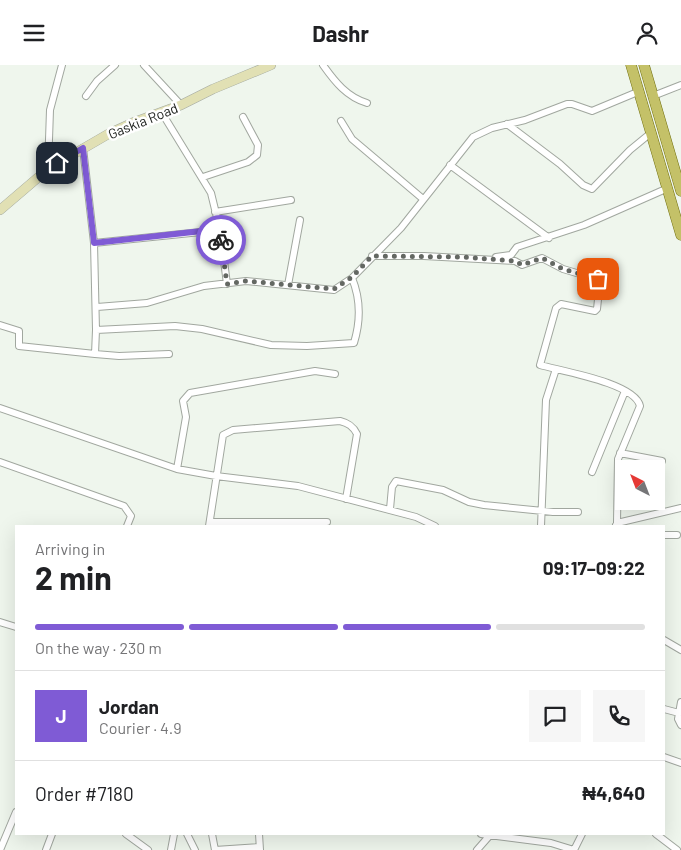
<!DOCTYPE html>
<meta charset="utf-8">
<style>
body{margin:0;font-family:Barlow,sans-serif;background:#f6f6f6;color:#202124;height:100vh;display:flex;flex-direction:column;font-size:19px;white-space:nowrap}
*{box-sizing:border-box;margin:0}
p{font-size:16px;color:#757577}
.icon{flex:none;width:28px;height:28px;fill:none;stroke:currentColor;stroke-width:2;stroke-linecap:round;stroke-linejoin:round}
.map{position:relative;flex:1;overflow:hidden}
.drawer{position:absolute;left:15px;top:460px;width:650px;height:310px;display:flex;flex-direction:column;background:#fff;border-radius:0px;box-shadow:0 5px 20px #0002}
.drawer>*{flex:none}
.needle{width:32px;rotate:318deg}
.fabs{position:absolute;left:615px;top:395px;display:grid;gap:10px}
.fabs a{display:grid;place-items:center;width:50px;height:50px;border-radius:0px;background:#fff;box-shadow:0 5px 20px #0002;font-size:25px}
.pin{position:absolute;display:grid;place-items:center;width:42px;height:42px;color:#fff;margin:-21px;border-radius:10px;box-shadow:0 2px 8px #0006}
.courier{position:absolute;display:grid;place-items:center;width:50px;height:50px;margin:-25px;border:4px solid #7f5bd5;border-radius:50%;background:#fff;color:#222;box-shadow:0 1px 6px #0007}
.headline em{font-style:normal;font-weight:700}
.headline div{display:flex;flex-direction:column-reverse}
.headline{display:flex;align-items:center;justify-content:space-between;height:85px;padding:0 20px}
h1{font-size:32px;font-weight:700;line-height:38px}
.bar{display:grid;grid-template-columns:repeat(4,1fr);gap:8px 5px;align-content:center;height:60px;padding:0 20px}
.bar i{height:6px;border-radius:4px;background:#e0e0e0}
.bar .current{background:#7f5bd5}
.bar p{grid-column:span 4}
.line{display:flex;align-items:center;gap:12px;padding:0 20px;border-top:1px solid #e0e0e0}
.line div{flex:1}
.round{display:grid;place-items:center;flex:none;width:52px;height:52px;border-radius:0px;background:#f6f6f6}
header{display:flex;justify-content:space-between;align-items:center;height:65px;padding:0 20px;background:#fff;font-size:22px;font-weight:700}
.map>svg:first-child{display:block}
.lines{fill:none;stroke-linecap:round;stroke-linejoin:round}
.street-casing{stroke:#a1a79f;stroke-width:8}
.secondary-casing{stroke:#a1a79f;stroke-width:10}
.primary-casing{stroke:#6e6c0b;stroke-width:11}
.street{stroke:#fff;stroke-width:6}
.secondary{stroke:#e1e0b4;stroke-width:9}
.primary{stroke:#c4c168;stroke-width:10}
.done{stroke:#646863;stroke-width:5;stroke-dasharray:0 9}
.route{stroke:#7f5bd5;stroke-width:6}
.labels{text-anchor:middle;stroke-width:5;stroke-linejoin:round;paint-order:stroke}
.street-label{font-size:14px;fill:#191c19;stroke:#fff}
</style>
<header><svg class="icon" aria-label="menu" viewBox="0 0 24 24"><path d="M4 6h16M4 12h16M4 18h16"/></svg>Dashr<svg class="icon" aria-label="person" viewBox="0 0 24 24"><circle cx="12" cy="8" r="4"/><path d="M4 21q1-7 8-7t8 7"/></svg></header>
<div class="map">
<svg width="681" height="785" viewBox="0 0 681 785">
<rect width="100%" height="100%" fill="#eff6ed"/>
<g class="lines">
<g class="street-casing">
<path id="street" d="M 144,0 L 181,40
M 323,0 C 335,17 347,32 367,38
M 86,31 L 97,16 L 115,0
M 653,31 L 681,20
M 162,48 L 211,128 L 220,165 L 227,219
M 341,56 L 352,74 L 423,134
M 507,59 L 560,99 L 583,120 L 592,124 L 630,85 L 652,67
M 83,83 L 94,178 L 96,265 L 175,261 L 202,264 L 271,280 L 307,281 L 354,278 C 361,255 361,235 352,213
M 450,100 L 549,173
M 48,104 L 50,45 L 62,0
M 203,112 L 248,97 L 257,90 L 258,80 L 243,52
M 215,147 L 291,135
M 94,178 L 220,165
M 372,191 L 424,191 L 515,196 L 522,200 L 542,193 L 563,204 L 600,215 L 597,244 L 595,246 L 561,239 L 556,243 L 540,300 C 561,306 635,318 640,341 L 618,394 L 617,458
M 496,192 L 511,190 L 517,182 L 584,160 L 668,123
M 288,220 L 300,155
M 97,242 L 147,238 L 204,221 L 246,216 L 334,225 L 352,213 L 401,163 L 473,72 L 492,63 L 525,55 L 567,39 L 572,39 L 592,46 L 640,26
M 0,260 L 19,266 L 19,281 L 95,289
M 96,265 L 95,289 L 119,291 L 169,289
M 0,343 L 177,404 L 216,411 L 298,421 L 416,452 L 435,461
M 620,388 L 662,396
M 0,397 L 124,441 L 131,451 L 127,461
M 177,404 L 186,352 L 183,336 L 190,328 L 315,306 L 335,309
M 592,407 L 625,326
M 390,444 L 392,422 L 396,416 L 443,425 L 469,437 L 484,440 L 553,447 L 578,447
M 210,457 L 327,457
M 616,460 L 617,458 L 681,443
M 209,461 L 223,370 L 233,365 L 340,356 C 348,358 353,361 357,369 L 346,434
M 541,461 L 546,335 L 556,304
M 664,470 L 677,470
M 0,557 L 16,562
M 664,575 L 681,585
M 681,637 L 678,654 L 681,660
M 664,644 L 679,648
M 664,692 L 681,698
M 126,769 L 148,785
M 187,769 L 195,785
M 212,769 L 215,785 L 259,782
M 259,769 L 260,785
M 481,769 L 551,778 L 574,785
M 656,769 L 677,785
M 0,785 L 16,747
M 46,785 L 52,769
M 171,785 L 174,769
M 477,785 L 491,769
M 574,785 L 582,769"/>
</g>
<g class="secondary-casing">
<path id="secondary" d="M 0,145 L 48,104 L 110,68 L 132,58 L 181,40 L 213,24 L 271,0"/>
</g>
<g class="primary-casing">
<path id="primary" d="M 631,0 L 681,170
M 644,0 L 681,126"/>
</g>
<use href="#street" class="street"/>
<use href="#secondary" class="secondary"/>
<use href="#primary" class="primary"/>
</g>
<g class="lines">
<path class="done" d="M 221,175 L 227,219 L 246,216 L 334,224 L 352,212 L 372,191 L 463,192 L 515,196 L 522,200 L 542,193 L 563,204 L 598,214"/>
<path class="route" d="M 57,98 L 83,83 L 94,178 L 220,164 L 221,175"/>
</g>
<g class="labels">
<g class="street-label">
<text transform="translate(143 56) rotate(-22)" y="5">Gaskia Road</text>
</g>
</g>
</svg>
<div class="fabs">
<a><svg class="needle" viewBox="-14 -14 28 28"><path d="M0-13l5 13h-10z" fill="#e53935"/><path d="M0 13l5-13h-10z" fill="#757577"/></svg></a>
</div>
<div class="pin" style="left:598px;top:214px;background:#ea580c"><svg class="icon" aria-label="bag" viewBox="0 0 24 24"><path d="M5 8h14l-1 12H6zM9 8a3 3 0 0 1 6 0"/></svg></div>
<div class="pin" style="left:57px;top:98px;background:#1f2937"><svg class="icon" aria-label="home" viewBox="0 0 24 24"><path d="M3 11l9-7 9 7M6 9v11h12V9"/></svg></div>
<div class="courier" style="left:221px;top:175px"><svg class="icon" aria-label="bike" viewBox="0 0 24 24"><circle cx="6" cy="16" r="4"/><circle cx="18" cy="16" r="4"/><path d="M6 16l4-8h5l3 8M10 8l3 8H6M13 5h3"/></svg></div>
<section class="drawer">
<div class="headline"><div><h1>2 min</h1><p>Arriving in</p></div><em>09:17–09:22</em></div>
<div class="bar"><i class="current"></i><i class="current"></i><i class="current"></i><i></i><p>On the way · 230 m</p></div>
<div class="line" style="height:90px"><b class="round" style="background:#7f5bd5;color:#fff">J</b><div><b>Jordan</b><p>Courier · 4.9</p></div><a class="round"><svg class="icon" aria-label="chat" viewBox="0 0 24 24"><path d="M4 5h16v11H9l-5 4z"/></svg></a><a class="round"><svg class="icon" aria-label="phone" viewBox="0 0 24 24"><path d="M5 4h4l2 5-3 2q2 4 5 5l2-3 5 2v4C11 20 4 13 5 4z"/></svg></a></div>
<div class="line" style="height:65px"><div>Order #7180</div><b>₦4,640</b></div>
</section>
</div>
